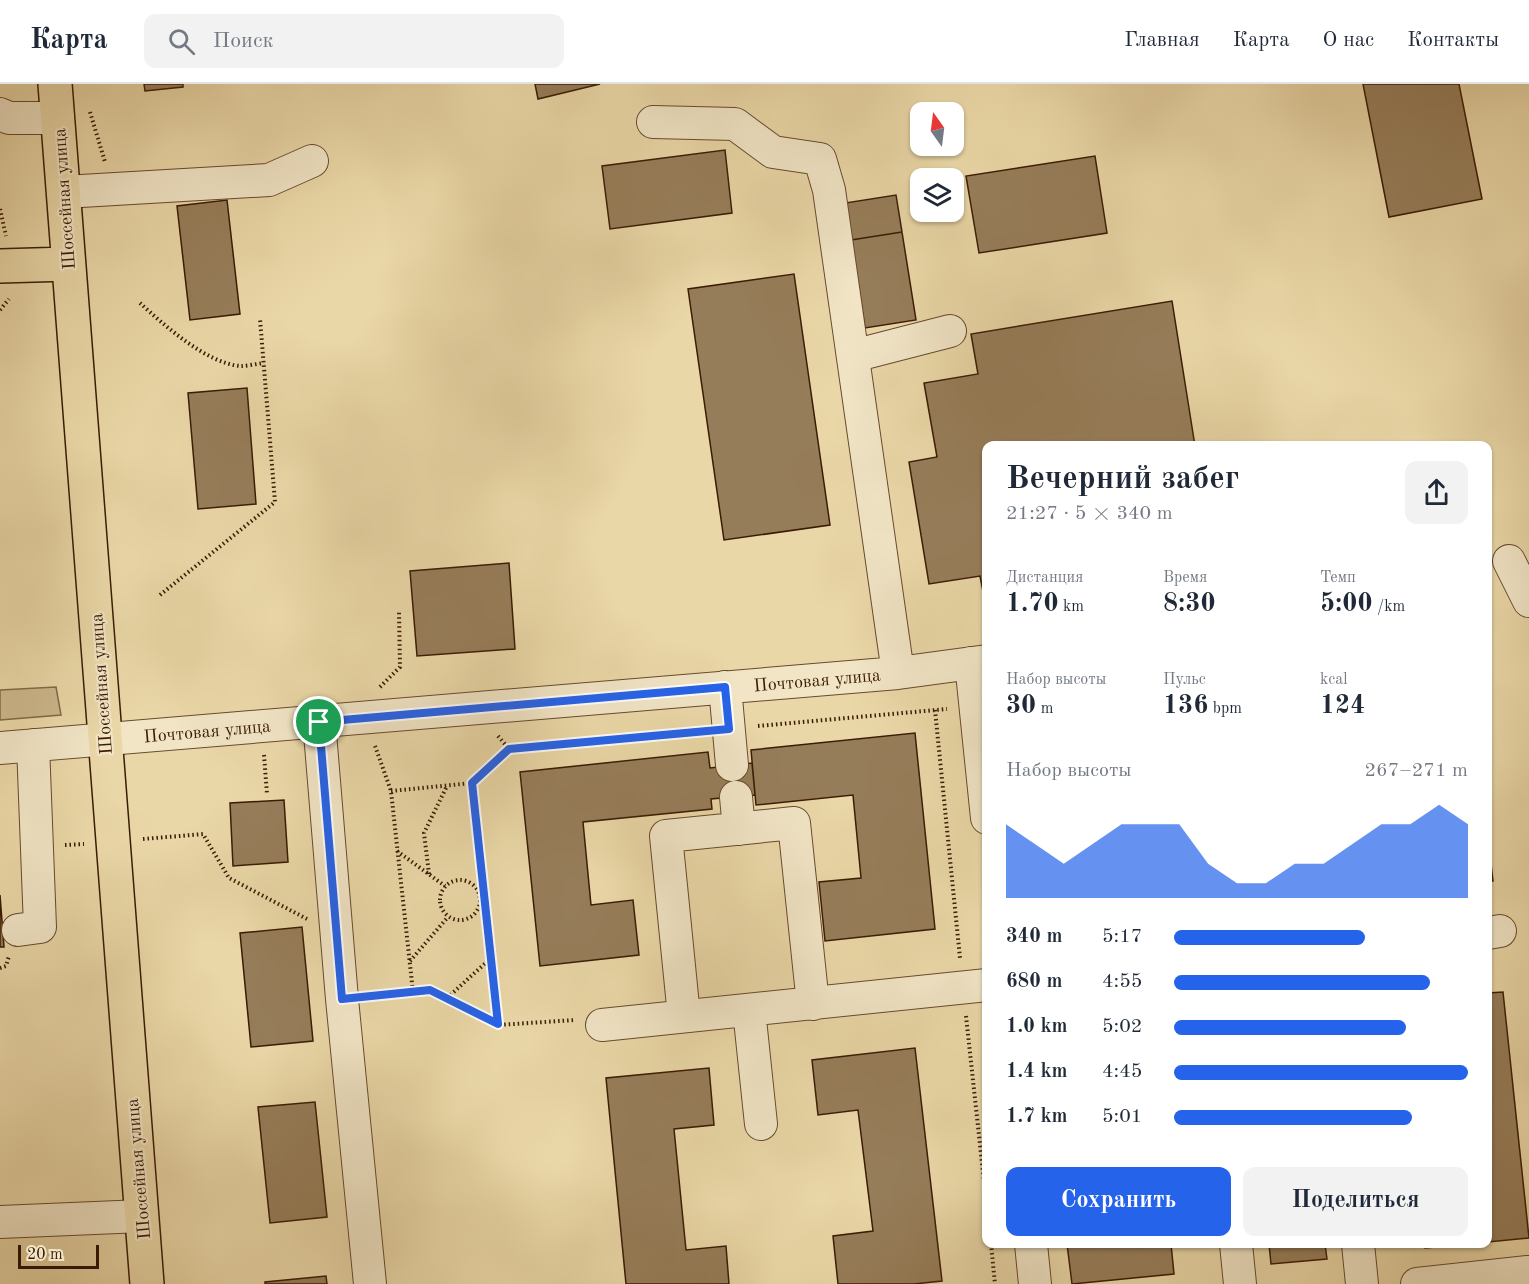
<!DOCTYPE html>
<html lang="ru">
<meta charset="utf-8">
<style>
:root{--surface:#fff;--page:#f2f2f3;--text:#1f2937;--muted:#747a83;--line:#e0e1e3;--accent:#2563eb}
body{margin:0;font-family:"Old Standard TT",serif;background:var(--page);color:var(--text);height:100vh;display:flex;flex-direction:column;font-size:22px;white-space:nowrap}
*{box-sizing:border-box;margin:0}
p{font-size:20px;color:var(--muted)}
.icon{flex:none;width:33px;height:33px;fill:none;stroke:currentColor;stroke-width:2;stroke-linecap:round;stroke-linejoin:round}
.map{position:relative;flex:1;overflow:hidden}
.sheet{position:absolute;left:982px;top:357px;width:510px;height:807px;display:flex;flex-direction:column;background:var(--surface);border-radius:12px;box-shadow:0 2px 4px #0004}
.sheet>*{flex:none}
.needle{width:39px;rotate:346deg}
.fabs{position:absolute;left:910px;top:18px;display:grid;gap:12px}
.fabs a{display:grid;place-items:center;width:54px;height:54px;border-radius:12px;background:var(--surface);box-shadow:0 2px 4px #0004;font-size:30px}
.scale{position:absolute;left:18px;bottom:15px;width:81px;box-sizing:border-box;padding-left:6px;border:3px solid #3b1b05;border-top:0;font-size:16px;line-height:21px;white-space:nowrap;color:#3b1b05;-webkit-text-stroke:4px #f1e5c6;paint-order:stroke}
.pin{position:absolute;display:grid;place-items:center;width:51px;height:51px;color:#fff;margin:-26px;border:3px solid #fff;border-radius:50%;box-shadow:0 2px 6px #0007}
.round{display:grid;place-items:center;flex:none;width:63px;height:63px;border-radius:12px;background:var(--page)}
.head{display:flex;align-items:center;justify-content:space-between;height:102px;padding:0 24px}
h1{font-size:33px;font-weight:700;line-height:45px}
.figures{display:grid;grid-template-columns:repeat(3,1fr);gap:9px;height:102px;padding:6px 24px}
.figures div{display:grid;align-content:center}
.figures b{font-size:26px;font-weight:700}
.figures small{font-size:16px;font-weight:400}
.figures p{font-size:16px}
.chart{height:168px;padding:12px 24px}
.chart p{display:flex;justify-content:space-between}
.chart svg{width:100%;height:108px;margin-top:6px;fill:var(--accent);opacity:.7}
.cta{display:flex;gap:12px;margin-top:auto;padding:12px 24px}
.cta a{flex:1;height:69px;border-radius:12px;background:var(--accent);color:#fff;font-size:24px;font-weight:700;line-height:69px;text-align:center}
.cta a+a{background:var(--page);color:var(--text)}
ul{padding:0 24px;list-style:none;font-size:20px}
li{display:grid;grid-template-columns:96px 72px 1fr;align-items:center;height:45px}
li i{height:15px;border-radius:8px;background:var(--accent)}
header{display:flex;align-items:center;gap:36px;box-sizing:border-box;height:84px;padding:0 30px;background:var(--surface);border-bottom:2px solid var(--line)}
header strong{font-size:28px}
nav{display:flex;gap:33px;margin-inline-start:auto;font-size:21px}
.search{width:420px;height:54px;background:var(--page);display:flex;align-items:center;gap:15px;box-sizing:border-box;padding:0 21px;border-radius:12px;color:var(--muted);font-size:22px}
.map>svg:first-child{display:block}
.green{fill:#ccb78b;stroke:#846948;stroke-width:1.5}
.building{fill:#967d59;stroke:#3b1b05;stroke-width:1.5}
.lines{fill:none;stroke-linecap:round;stroke-linejoin:round}
.minor-casing{stroke:#674a2e;stroke-width:34}
.major-casing{stroke:#3b1b05;stroke-width:36}
.path{stroke:#3b1b05;stroke-width:4;stroke-dasharray:1.5 3;stroke-linecap:butt}
.minor{stroke:#f1e5c6;stroke-width:32}
.major{stroke:#ead7a7;stroke-width:33}
.route-casing{stroke:#fff;stroke-width:12}
.route{stroke:#2563eb;stroke-width:8}
.labels{text-anchor:middle;stroke-width:4.5;stroke-linejoin:round;paint-order:stroke}
.street-label{font-size:18px;fill:#3b1b05;stroke:#f1e5c6}
</style>
<header>
<strong>Карта</strong>
<div class="search"><svg class="icon" aria-label="search" viewBox="0 0 24 24"><circle cx="10" cy="10" r="6"/><path d="M15 15l6 6"/></svg>Поиск</div>
<nav><a>Главная</a><a>Карта</a><a>О нас</a><a>Контакты</a></nav>
</header>
<div class="map">
<svg width="1529" height="1200" viewBox="0 0 1529 1200">
<rect width="100%" height="100%" fill="#ead7a7"/>
<filter id="stains"><feTurbulence type="fractalNoise" baseFrequency=".00333" numOctaves="4"/><feColorMatrix values="0 0 0 0 .2 0 0 0 0 .09 0 0 0 0 .02 0 0 0 .5 -.17"/></filter>
<radialGradient id="worn" r=".72"><stop offset=".6" stop-color="#630" stop-opacity="0"/><stop offset="1" stop-color="#630" stop-opacity=".3"/></radialGradient>
<path class="green" d="M56,603L61,631L0,636V606Z"/>
<path class="building" d="M144,0H183V3L145,7Z
M535,0H600L538,15Z
M1363,0H1459L1482,115L1389,133Z
M725,66L732,129L610,145L602,82Z
M1095,72L1107,149L979,169L966,92Z
M896,111L902,148L851,156L845,119Z
M227,116L240,230L190,236L177,122Z
M902,148L916,236L865,244L851,156Z
M794,190L830,441L724,456L688,205Z
M1172,217L1195,362H987V528L980,492L929,500L909,378L937,373L924,299L978,290L971,250Z
M247,304L256,420L198,425L188,309Z
M509,479L515,565L417,572L410,487Z
M915,649L935,845L825,857L819,798L861,794L853,711L756,721L751,666Z
M708,668L710,684L752,679L755,711L711,715L712,725L583,738L591,821L633,816L639,871L540,882L520,688Z
M284,716L288,778L233,782L230,719Z
M1488,755L1493,797H1488Z
M0,811L4,863H0Z
M302,843L313,957L251,963L240,849Z
M1503,908L1529,1154L1488,1158V909Z
M915,964L942,1197L914,1200H838L833,1152L873,1147L858,1026L818,1031L812,976Z
M709,984L714,1041L674,1045L686,1166L726,1162L729,1200H626L606,994Z
M315,1018L327,1133L270,1139L258,1023Z
M1067,1160H1171L1174,1190L1072,1200Z
M1269,1160H1325L1327,1175L1271,1180Z
M1424,1160H1471L1425,1164Z
M326,1192L327,1200H265V1198Z"/>
<g class="lines">
<g class="minor-casing">
<path id="minor" d="M0,30L9,34H58
M653,38L735,40L773,68L820,75L829,106L898,589
M64,108L269,96L312,77
M853,272L950,247
M1509,477L1529,517
M971,579L987,734
M725,603L732,681
M319,637L342,915L370,1200
M0,664L898,589L987,577
M736,713L739,745
M18,846L40,843L33,661
M1488,849L1500,847
M749,926L761,1040
M684,932L666,752L794,739L813,920
M602,941L987,901
M0,1138L142,1132
M1031,1160L1035,1200
M1236,1160L1240,1200
M1358,1160L1362,1200
M1417,1200L1528,1188"/>
</g>
<g class="major-casing">
<path id="major" d="M55,0L147,1200
M0,182L68,180"/>
</g>
<path class="path" d="M90,28L105,78
M0,125L6,152
M140,219C164,241 206,279 240,282C247,282 256,280 264,279
M0,226L9,215
M160,511L275,418L260,235
M380,603L400,583L399,528
M935,626L960,874
M758,642L947,625
M498,652L509,665L700,648
M375,662L391,707L413,908
M264,671L267,710
M472,699L498,940
M391,707L472,699L509,665
M143,755L203,750L229,794L307,835
M65,761L84,760
M397,767L445,802
M429,790L424,749L447,702
M440 816a20 20 0 1 1 40 0a20 20 0 1 1-40 0Z
M410,877L448,833
M0,884L6,882L9,872
M369,912L430,906L498,941L575,936
M447,914L490,875
M966,932L987,1125
M991,1160L995,1200"/>
<use href="#minor" class="minor"/>
<use href="#major" class="major"/>
</g>
<g class="lines">
<g class="route-casing">
<path id="route" d="M725,603L729,645L509,665L472,699L498,940L430,906L342,915L319,638Z"/>
</g>
<use href="#route" class="route"/>
</g>
<g class="labels">
<g class="street-label">
<text transform="translate(64 115) rotate(-94)" y="6">Шоссейная улица</text>
<text transform="translate(817 596) rotate(-5)" y="6">Почтовая улица</text>
<text transform="translate(101 600) rotate(-94)" y="6">Шоссейная улица</text>
<text transform="translate(207 647) rotate(-5)" y="6">Почтовая улица</text>
<text transform="translate(138 1085) rotate(-95)" y="6">Шоссейная улица</text>
</g>
</g>
<rect width="100%" height="100%" filter="url(#stains)"/>
<rect width="100%" height="100%" fill="url(#worn)"/>
</svg>
<div class="fabs">
<a><svg class="needle" viewBox="-14 -14 28 28"><path d="M0-13l5 13h-10z" fill="#e53935"/><path d="M0 13l5-13h-10z" fill="#747a83"/></svg></a>
<a><svg class="icon" aria-label="layers" viewBox="0 0 24 24"><path d="M12 4l9 5-9 5-9-5zM3 14l9 5 9-5"/></svg></a>
</div>
<div class="scale">20 m</div>
<div class="pin" style="left:319px;top:638px;background:#1e9e55"><svg class="icon" aria-label="arrive" viewBox="0 0 24 24"><path d="M6 21V4h12l-3 4 3 4H6"/></svg></div>
<section class="sheet">
<div class="head"><div><h1>Вечерний забег</h1><p>21:27 · 5 × 340 m</p></div><a class="round"><svg class="icon" aria-label="share" viewBox="0 0 24 24"><path d="M12 15V3M7 8l5-5 5 5M5 13v7h14v-7"/></svg></a></div>
<div class="figures">
<div><p>Дистанция</p><b>1.70<small> km</small></b></div>
<div><p>Время</p><b>8:30</b></div>
<div><p>Темп</p><b>5:00<small> /km</small></b></div>
</div>
<div class="figures">
<div><p>Набор высоты</p><b>30<small> m</small></b></div>
<div><p>Пульс</p><b>136<small> bpm</small></b></div>
<div><p>kcal</p><b>124</b></div>
</div>
<div class="chart"><p><span>Набор высоты</span>267–271 m</p>
<svg viewBox="0 0 160 44" preserveAspectRatio="none"><path d="M0 44V14L10 22L20 30L30 22L40 14L50 14L60 14L70 30L80 38L90 38L100 30L110 30L120 22L130 14L140 14L150 6L160 14V44z"/></svg>
</div>
<ul>
<li><b>340 m</b>5:17<i style="width:65%"></i></li>
<li><b>680 m</b>4:55<i style="width:87%"></i></li>
<li><b>1.0 km</b>5:02<i style="width:79%"></i></li>
<li><b>1.4 km</b>4:45<i style="width:100%"></i></li>
<li><b>1.7 km</b>5:01<i style="width:81%"></i></li>
</ul>
<div class="cta"><a>Сохранить</a><a>Поделиться</a></div>
</section>
</div>
